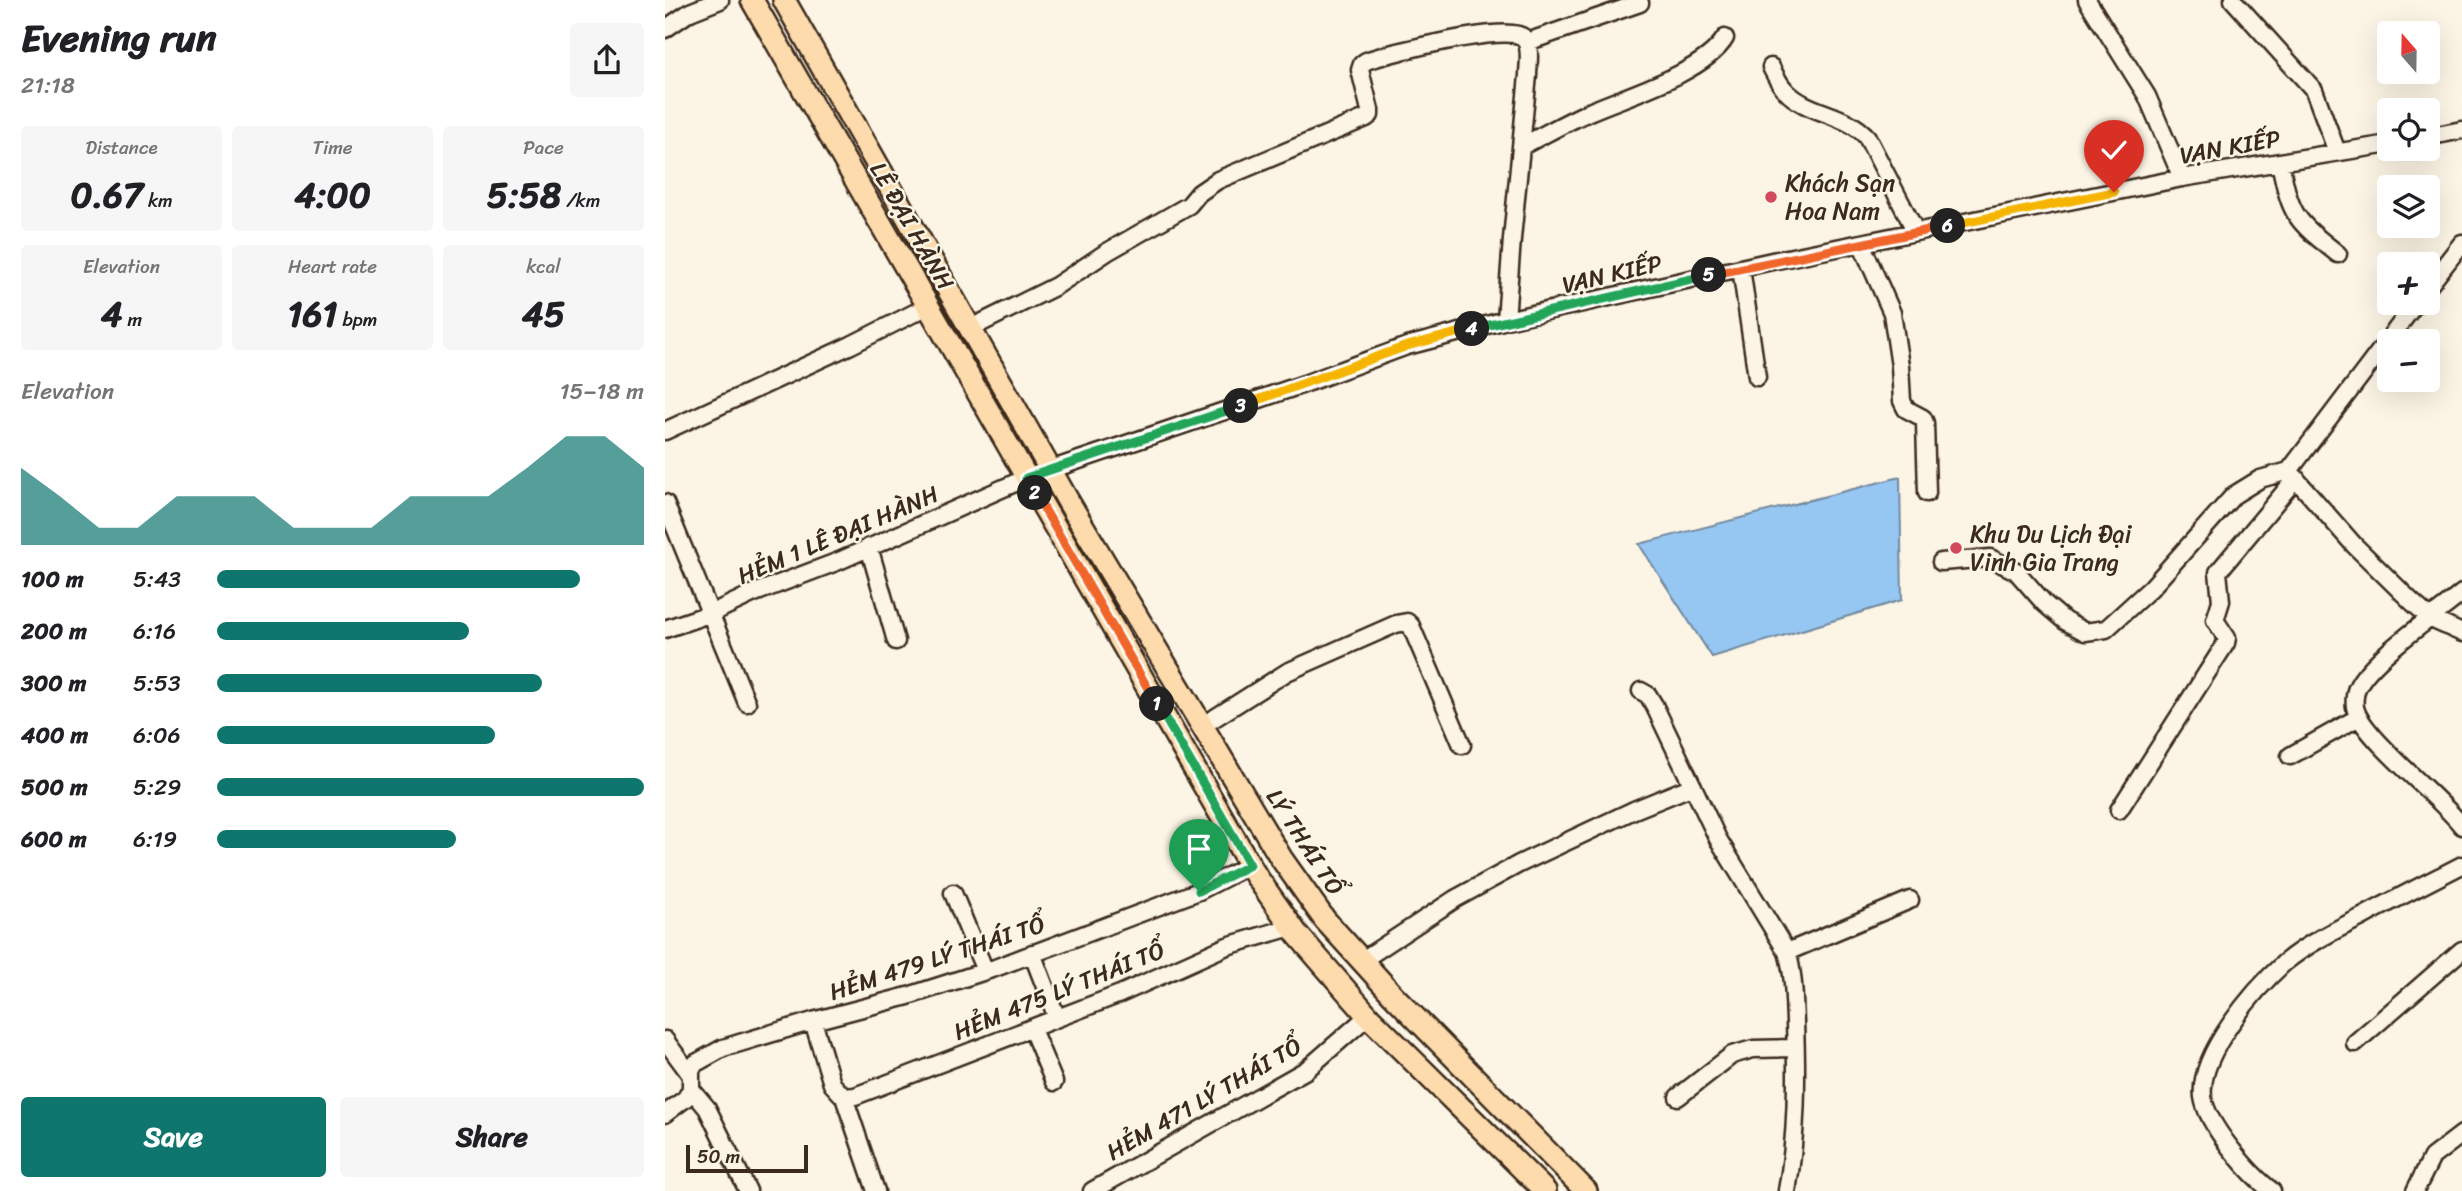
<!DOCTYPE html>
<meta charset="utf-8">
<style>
:root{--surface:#fff;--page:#f6f6f6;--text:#202124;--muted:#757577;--accent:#0f766e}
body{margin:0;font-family:Sriracha,sans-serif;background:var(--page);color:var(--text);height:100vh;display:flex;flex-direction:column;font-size:26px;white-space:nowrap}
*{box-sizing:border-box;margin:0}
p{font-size:23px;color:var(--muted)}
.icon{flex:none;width:38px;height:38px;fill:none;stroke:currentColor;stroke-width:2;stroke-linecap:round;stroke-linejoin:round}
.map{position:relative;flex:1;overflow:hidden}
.side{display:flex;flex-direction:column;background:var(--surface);width:665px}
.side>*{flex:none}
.needle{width:46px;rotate:340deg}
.fabs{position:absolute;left:1712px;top:21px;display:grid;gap:14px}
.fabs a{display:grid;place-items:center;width:63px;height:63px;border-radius:7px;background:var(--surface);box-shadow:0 7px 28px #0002;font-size:35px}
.scale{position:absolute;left:21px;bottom:18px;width:122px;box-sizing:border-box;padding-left:7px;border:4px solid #3b2a1e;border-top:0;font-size:19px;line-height:24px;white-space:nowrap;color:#3b2a1e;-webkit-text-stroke:5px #fcf5e5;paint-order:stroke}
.pin{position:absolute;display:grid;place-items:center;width:60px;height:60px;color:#fff;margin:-72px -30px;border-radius:50% 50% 50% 0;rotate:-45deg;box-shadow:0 0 7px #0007}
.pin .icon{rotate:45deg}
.km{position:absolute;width:35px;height:35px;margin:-18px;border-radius:50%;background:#222;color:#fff;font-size:19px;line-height:35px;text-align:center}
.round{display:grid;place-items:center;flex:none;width:74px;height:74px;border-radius:7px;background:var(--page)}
.summary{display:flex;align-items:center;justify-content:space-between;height:119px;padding:0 21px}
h1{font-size:38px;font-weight:700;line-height:52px}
.figures{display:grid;grid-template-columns:repeat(3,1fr);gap:10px;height:119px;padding:7px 21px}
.figures div{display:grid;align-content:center;border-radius:7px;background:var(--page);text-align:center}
.figures b{font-size:35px;font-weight:700}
.figures small{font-size:19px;font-weight:400}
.figures p{font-size:19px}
.chart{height:196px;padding:14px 21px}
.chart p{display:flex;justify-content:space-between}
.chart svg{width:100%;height:126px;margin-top:7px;fill:var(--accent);opacity:.7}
.cta{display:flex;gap:14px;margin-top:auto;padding:14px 21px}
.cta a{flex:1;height:80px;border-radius:7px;background:var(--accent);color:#fff;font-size:28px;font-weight:700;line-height:80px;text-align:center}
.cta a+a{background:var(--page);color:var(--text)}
ul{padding:0 21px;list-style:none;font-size:23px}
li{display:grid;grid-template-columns:112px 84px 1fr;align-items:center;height:52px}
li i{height:18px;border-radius:9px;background:var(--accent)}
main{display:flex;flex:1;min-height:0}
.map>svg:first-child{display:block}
.water{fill:#96c7f2;stroke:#72889d;stroke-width:2}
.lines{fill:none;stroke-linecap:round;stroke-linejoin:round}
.minor-casing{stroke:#3b2a1e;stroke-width:21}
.major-casing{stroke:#3b2a1e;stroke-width:26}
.minor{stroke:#fcf5e5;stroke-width:16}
.major{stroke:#fddbac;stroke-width:21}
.split-1-casing{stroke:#fff;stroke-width:14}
.split-2-casing{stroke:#fff;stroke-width:14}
.split-3-casing{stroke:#fff;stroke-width:14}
.split-4-casing{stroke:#fff;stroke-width:14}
.split-5-casing{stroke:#fff;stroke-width:14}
.split-6-casing{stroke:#fff;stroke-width:14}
.split-7-casing{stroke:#fff;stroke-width:14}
.split-1{stroke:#22a559;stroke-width:9}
.split-2{stroke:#f0652b;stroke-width:9}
.split-3{stroke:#22a559;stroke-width:9}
.split-4{stroke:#f5b400;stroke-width:9}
.split-5{stroke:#22a559;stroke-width:9}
.split-6{stroke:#f0652b;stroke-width:9}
.split-7{stroke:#f5b400;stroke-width:9}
.poi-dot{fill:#d1495b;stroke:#fcf5e5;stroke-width:2.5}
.labels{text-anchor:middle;stroke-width:5;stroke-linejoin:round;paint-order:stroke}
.street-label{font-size:24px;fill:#3b2a1e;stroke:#fcf5e5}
.poi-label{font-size:24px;fill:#3b2a1e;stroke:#fcf5e5;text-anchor:start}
</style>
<main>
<section class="side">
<div class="summary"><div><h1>Evening run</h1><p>21:18</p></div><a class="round"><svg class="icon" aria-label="share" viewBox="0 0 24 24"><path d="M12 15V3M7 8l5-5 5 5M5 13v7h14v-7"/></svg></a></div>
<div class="figures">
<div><p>Distance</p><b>0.67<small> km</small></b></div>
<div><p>Time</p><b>4:00</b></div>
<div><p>Pace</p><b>5:58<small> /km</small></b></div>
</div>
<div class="figures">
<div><p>Elevation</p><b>4<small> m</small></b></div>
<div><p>Heart rate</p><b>161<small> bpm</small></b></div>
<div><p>kcal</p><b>45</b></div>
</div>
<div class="chart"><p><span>Elevation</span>15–18 m</p>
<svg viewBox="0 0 160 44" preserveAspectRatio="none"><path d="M0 44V17L10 27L20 38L30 38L40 27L50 27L60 27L70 38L80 38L90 38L100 27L110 27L120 27L130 17L140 6L150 6L160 17V44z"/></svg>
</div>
<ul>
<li><b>100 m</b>5:43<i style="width:85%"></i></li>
<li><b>200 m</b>6:16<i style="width:59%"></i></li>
<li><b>300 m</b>5:53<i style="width:76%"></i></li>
<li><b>400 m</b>6:06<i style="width:65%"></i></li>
<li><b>500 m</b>5:29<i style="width:100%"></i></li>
<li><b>600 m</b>6:19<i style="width:56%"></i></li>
</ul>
<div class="cta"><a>Save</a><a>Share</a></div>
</section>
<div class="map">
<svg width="1797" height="1191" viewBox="0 0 1797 1191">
<rect width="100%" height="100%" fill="#fcf5e5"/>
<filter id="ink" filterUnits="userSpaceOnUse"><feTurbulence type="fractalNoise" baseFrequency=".0143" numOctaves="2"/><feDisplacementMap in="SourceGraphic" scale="14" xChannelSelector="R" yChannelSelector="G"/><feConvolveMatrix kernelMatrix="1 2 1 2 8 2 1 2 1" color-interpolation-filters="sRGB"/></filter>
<g filter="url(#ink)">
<path class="water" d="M1235,477L1237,600L1047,657L974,544Z"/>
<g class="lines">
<g class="minor-casing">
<path id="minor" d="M1422,0L1482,96L1517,178
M1568,0L1649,90L1672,152
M0,29L25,12L55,0
M862,42L975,3
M1106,67C1110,75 1114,84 1121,91C1142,114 1181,113 1202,137L1251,232
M1762,137L1797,130
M857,146C879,135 901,122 924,112C960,96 1039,73 1060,38
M1615,162C1626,217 1630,220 1673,254
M1196,243L1227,313L1235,366L1237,401L1241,409L1258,418L1260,423L1262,493
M1076,268L1092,377
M1762,288L1797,243
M306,328L391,286L442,252L524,205L534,193L553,180L701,118L705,115V110L695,70L697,64L701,61C723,53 846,22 859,38C867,47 863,65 863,75L847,239L841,320
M0,431L186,345L263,306
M1624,471L1751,303
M0,503L82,703
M204,547L231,641
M1276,562L1325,558L1351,571L1380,604L1400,621L1420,632L1441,629L1486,588L1569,495L1595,479L1624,471L1689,545L1746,601L1766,619L1797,633
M1797,593C1771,615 1707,658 1693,686C1690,691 1689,701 1690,707C1695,735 1776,798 1797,826
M0,629L47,613L87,594L174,561L361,478L639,384L742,346L841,320L1107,261L1517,178L1724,144
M976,691L983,695L989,705L1053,839L1122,952C1129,974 1129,999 1130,1022C1132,1079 1132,1135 1122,1191
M537,726L622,672L731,624L742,622L746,626L797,745
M1625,756L1694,717
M1454,810L1561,643L1562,638L1550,620L1556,601L1553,572L1631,478
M288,893L320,971
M1122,952L1245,900
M367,953L392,1018
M696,961L790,899L854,864L969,810L1028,786
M148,1021L167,1084L179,1097L190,1096L455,994L562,946L626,927
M367,1029L389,1082
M0,1040L25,1074
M1690,1043L1797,950
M26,1089L42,1108L83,1191
M179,1097L211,1191
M1013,1097L1067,1055L1088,1049L1130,1048
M0,1114L21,1098L26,1089V1069L31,1063L58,1048L148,1021L243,996L330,968L534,891L585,865
M427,1191L641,1070L703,1016
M1607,1191C1585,1175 1542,1125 1538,1097C1533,1055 1589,990 1619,963C1642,944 1670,930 1697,917C1730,899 1764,882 1797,865
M1750,1191L1767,1157L1797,1134"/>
</g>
<g class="major-casing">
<path id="major" d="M87,0L591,876L632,934L705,1018L880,1191
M119,0L403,501L616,858L660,920L728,995L921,1191"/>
</g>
<use href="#minor" class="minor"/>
<use href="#major" class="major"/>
</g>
</g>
<g class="lines" filter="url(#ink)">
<g class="split-1-casing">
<path id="split-1" d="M492,704L585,865L534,891"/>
</g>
<g class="split-2-casing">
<path id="split-2" d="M370,493L492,704"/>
</g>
<g class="split-3-casing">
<path id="split-3" d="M370,493L361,478L576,406"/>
</g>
<g class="split-4-casing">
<path id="split-4" d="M576,406L742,346L807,329"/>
</g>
<g class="split-5-casing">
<path id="split-5" d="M807,329L1044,275"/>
</g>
<g class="split-6-casing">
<path id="split-6" d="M1044,275L1283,226"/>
</g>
<g class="split-7-casing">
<path id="split-7" d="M1283,226L1449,192"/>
</g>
<use href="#split-1" class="split-1"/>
<use href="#split-2" class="split-2"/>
<use href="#split-3" class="split-3"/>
<use href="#split-4" class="split-4"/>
<use href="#split-5" class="split-5"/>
<use href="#split-6" class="split-6"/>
<use href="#split-7" class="split-7"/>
</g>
<g class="poi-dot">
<circle cx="1106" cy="197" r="7"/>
<circle cx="1291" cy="548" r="7"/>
</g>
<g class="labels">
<g class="street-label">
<text transform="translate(1565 147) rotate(-10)" y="8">VẠN KIẾP</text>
<text transform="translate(247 226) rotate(60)" y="8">LÊ ĐẠI HÀNH</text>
<text transform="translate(947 274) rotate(-13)" y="8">VẠN KIẾP</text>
<text transform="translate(173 535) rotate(-23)" y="8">HẺM 1 LÊ ĐẠI HÀNH</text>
<text transform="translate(640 842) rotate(57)" y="8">LÝ THÁI TỔ</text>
<text transform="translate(272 958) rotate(-18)" y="8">HẺM 479 LÝ THÁI TỔ</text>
<text transform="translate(394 991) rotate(-22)" y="8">HẺM 475 LÝ THÁI TỔ</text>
<text transform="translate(539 1099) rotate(-30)" y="8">HẺM 471 LÝ THÁI TỔ</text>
</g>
<g class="poi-label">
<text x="1120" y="191">Khách Sạn<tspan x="1120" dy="28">Hoa Nam</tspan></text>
<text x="1305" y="542">Khu Du Lịch Đại<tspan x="1305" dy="28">Vinh Gia Trang</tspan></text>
</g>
</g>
</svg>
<div class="fabs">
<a><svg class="needle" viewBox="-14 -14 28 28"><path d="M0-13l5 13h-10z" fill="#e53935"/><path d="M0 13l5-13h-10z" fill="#757577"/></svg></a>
<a><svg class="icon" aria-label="locate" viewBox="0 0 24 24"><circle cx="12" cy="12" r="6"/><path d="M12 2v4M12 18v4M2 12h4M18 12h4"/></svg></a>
<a><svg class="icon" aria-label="layers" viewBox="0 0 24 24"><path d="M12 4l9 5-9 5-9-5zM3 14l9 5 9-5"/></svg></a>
<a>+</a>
<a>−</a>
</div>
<div class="scale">50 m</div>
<div class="pin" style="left:534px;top:891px;background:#1e9e55"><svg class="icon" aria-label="arrive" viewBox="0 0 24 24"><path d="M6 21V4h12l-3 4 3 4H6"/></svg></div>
<div class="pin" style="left:1449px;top:192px;background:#d93025"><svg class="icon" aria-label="check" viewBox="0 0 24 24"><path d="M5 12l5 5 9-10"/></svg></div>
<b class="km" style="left:492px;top:704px">1</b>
<b class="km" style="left:370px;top:493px">2</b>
<b class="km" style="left:576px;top:406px">3</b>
<b class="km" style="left:807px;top:329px">4</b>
<b class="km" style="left:1044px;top:275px">5</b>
<b class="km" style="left:1283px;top:226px">6</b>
</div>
</main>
